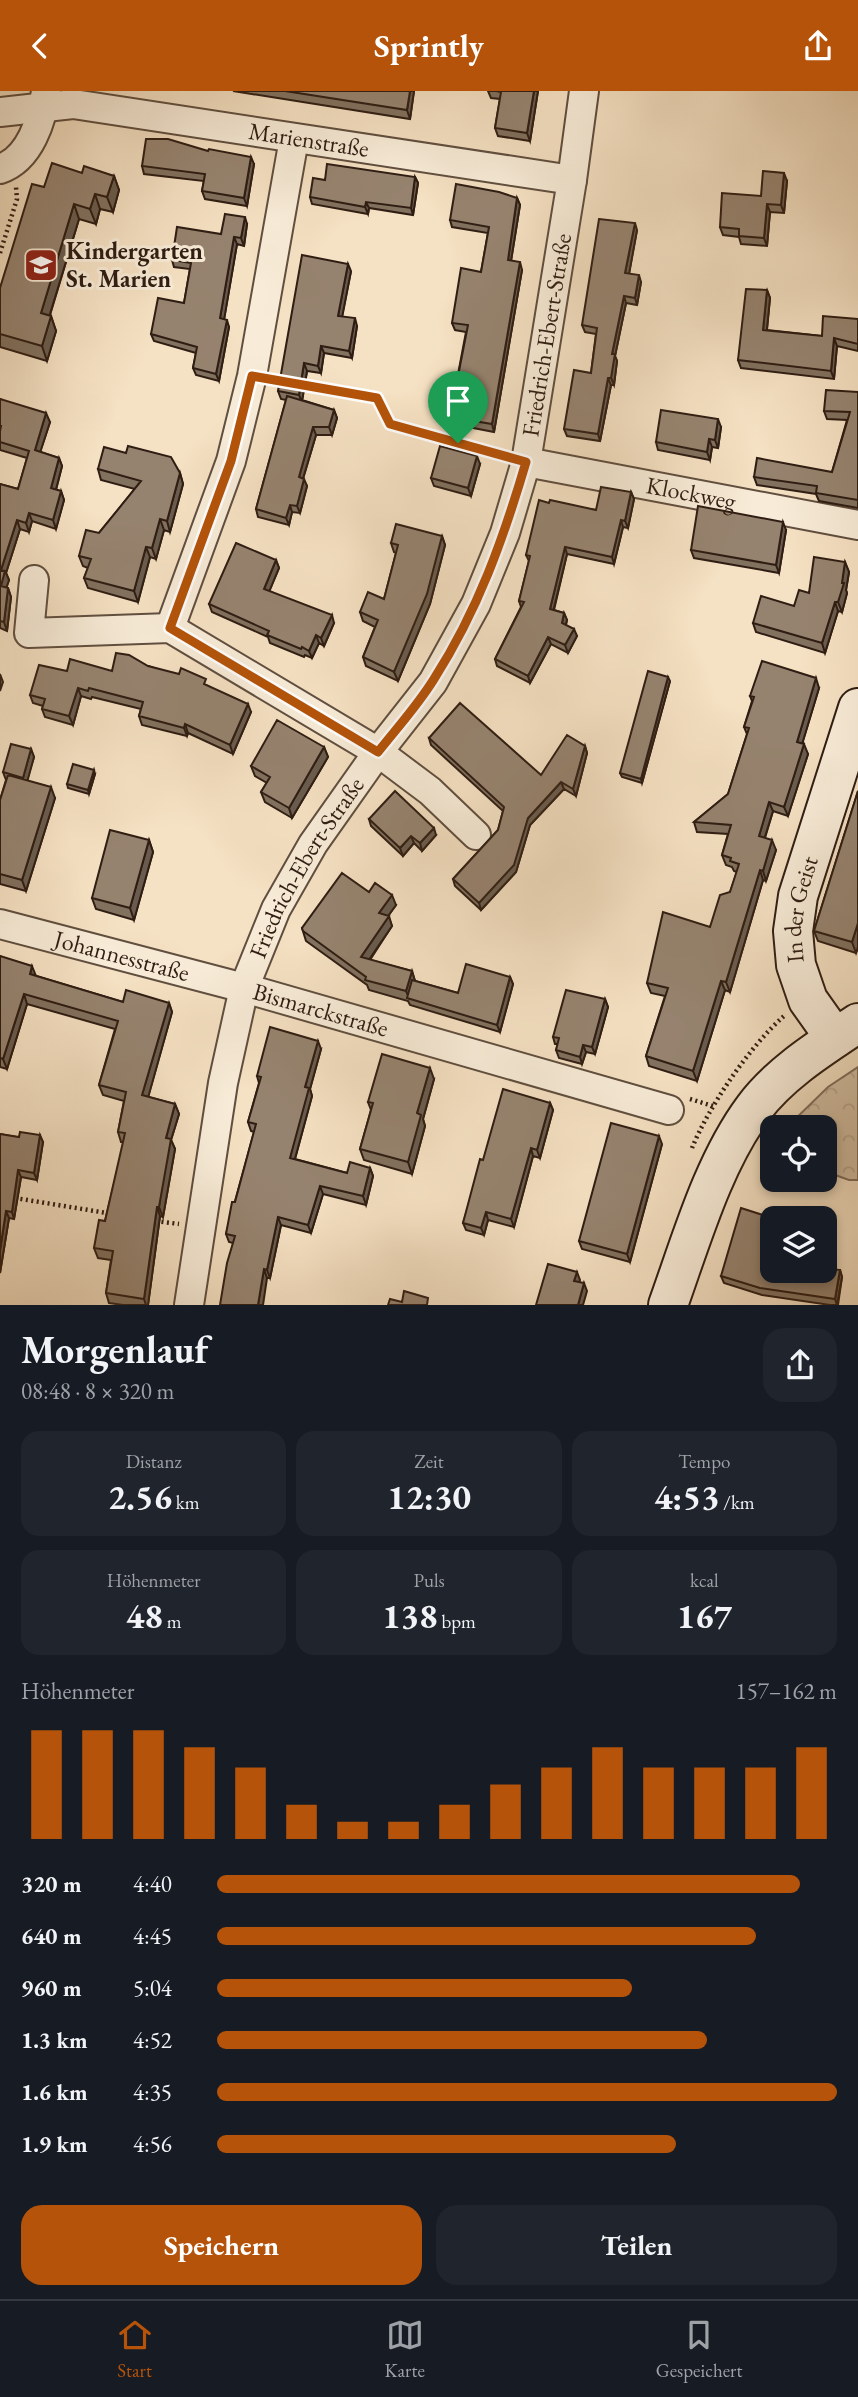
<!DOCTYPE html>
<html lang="de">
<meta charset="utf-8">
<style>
:root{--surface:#171b24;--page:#20242c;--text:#f1f3f6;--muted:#9ea1a6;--line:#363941;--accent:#b45309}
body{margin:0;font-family:"EB Garamond",serif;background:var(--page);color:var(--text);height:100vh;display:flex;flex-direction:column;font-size:26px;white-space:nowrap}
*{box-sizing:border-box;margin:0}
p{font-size:23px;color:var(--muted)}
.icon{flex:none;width:38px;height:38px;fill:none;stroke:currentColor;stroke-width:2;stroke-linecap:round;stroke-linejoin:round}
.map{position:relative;height:1214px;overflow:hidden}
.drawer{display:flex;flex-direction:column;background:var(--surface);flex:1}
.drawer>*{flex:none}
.fabs{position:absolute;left:760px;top:1024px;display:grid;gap:14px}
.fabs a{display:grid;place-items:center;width:77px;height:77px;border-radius:14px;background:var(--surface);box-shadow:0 4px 10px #0003;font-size:35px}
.pin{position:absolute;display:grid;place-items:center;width:60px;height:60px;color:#fff;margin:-72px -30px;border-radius:50% 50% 50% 0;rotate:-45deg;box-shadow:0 0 7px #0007}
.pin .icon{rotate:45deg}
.round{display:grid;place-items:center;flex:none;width:74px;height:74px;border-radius:21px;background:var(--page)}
.overview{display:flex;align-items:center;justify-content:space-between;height:119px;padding:0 21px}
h1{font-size:38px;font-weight:700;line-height:52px}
.stats{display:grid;grid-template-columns:repeat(3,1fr);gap:10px;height:119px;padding:7px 21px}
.stats div{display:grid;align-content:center;border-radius:18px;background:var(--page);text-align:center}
.stats b{font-size:35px;font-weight:700}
.stats small{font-size:19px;font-weight:400}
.stats p{font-size:19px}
.chart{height:196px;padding:14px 21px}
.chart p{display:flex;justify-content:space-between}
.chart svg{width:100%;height:126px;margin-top:7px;stroke:var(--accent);stroke-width:6}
.action{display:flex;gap:14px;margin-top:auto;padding:14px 21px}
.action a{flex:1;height:80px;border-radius:21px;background:var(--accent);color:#fff;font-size:28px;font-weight:700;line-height:80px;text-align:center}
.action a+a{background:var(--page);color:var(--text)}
ul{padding:0 21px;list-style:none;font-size:23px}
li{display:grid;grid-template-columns:112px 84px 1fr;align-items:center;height:52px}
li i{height:18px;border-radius:9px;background:var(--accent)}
header{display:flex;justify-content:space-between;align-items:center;height:91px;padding:0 21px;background:var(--accent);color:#fff;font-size:32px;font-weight:700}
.menu{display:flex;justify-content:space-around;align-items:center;height:98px;border-top:2px solid var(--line);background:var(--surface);font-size:19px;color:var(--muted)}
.menu a{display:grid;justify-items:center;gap:4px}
.menu .on{color:var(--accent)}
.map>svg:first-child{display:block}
.forest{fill:url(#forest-crowns);stroke:#816e5c;stroke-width:2}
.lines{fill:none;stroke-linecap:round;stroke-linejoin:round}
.street-casing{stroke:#604e3f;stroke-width:32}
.secondary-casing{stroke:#2f1d13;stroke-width:42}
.path{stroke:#2f1d13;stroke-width:4.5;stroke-dasharray:2 3.5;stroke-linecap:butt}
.street{stroke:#f8ecd8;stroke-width:28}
.secondary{stroke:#f8ecd8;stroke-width:38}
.wall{fill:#81715f;stroke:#2f1d13;stroke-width:2}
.shaded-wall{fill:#695c4e;stroke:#2f1d13;stroke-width:2}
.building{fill:#96836f;stroke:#2f1d13;stroke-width:2}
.route-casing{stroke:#fff;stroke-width:14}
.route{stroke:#b45309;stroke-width:9}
.labels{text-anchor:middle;stroke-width:6;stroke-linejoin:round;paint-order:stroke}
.street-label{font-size:24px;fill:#2f1d13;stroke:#f8ecd8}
.poi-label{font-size:24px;font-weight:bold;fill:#2f1d13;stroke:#f8ecd8;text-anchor:start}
</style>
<header><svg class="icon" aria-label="back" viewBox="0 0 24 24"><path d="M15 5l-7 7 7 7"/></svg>Sprintly<svg class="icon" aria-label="share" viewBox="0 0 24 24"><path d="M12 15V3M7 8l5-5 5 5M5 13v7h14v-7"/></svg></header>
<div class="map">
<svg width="858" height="1214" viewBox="0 0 858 1214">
<defs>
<pattern id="forest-crowns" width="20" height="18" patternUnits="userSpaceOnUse" patternTransform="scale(1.75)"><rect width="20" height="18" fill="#d3c0a5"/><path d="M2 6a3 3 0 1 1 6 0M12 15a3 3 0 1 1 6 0" fill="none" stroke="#b5a58d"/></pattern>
</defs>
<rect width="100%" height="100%" fill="#f5e1c3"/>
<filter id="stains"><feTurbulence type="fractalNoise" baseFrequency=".00286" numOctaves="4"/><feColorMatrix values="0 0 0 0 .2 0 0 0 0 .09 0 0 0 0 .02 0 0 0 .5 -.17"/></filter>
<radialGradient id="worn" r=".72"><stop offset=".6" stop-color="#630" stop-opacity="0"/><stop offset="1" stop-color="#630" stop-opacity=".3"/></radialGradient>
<path class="forest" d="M858,976V1089H849L824,1080V1036H787L828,996Z"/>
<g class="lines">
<g class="street-casing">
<g id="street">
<path id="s1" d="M0,21L73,13L572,89"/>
<path d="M0,78C30,68 42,29 46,0"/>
<path id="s2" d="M526,371L858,434"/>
<path d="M34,489L29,542L170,537L378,661L430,700L476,744"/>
<path d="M170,537L231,370L252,285L294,48"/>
<path id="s3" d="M0,833L244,897L669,1019"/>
<path id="s4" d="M189,1214L223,992L244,897L276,818L313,753L378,661L433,591L476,513L505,442L526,371L572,89L584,0"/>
</g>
</g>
<g class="secondary-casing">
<g id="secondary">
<path id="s5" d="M835,947L808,909L796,874L793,840L798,805L858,617"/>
<path d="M668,1214C691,1150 713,1072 754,1017C780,982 822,956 858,932"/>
</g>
</g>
<path class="path" d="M0,162L17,108L16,96
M301,294L377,307L390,333L502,364
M690,1008L713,1015
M692,1057C709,1015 750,955 784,925
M15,1107L113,1123
M156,1130L179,1133"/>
<use href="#street" class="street"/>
<use href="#secondary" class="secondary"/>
</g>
<path class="wall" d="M233,0H414L410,28Z
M488,0H538L530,50L498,45L495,37L500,8L491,7Z
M208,60L254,73L247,115L205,108L202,100L204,90L144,83L142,75Z
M82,82L114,85L119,99L113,121L100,118L96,133L79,128L50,224L51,225L56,240L47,270L0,256V197L44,96Z
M415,86L418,92L413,124L369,117L368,123L312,113L310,106L325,89Z
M787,90L784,122L770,121L767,155L741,153L739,146L723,144L720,136L761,105Z
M517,107L520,114L511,170L522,179L494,341L453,333L450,326L466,241L455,239L452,232L481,181L488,142L452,136L450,129Z
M247,133L244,155L237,153L224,228L229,236L219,290L196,284L193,277L196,262L154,250L151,243L184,212L190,178L174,176L172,169L221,143Z
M637,139L629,182L641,191L637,214L626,212L615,265L617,270L614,294H611L600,350L567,345L564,338L591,282L596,243L585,241L582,234Z
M351,180L342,225L357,235L352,267L324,262L321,282L307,280L302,309L334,319L337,327L332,344H316L303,388L307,395L300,422L292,421L289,434L258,426L256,418L286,309L281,308L278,300Z
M767,199L770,207L767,239L822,245L858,228V260L837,255L834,288L741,277L738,269Z
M858,301V417L819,410L816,403L757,394L754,386L832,381L847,329L827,328L824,320Z
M0,308L50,331L40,361L59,367L62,375L56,399L61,400L64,409L56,438L32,430L29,441L20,438L6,482L9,489L6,497H8L11,506L7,540L0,537V393L18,398L27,367L0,359Z
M721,336L718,357L712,356L710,369L658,359L656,351Z
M480,373L471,405L434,395L431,387Z
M98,378L180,382L183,393L170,441L164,439L156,468L150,466L138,511L88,497L84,487L88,477L83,475L79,465L99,442L135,398L101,389Z
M631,401L634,408L628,437L623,436L614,473L567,463L554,519L564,522L567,529L566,534L577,545L568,562L551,553L530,592L497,575L495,568L521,516L519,510L529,470L526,464L549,412L596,419Z
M786,439L779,482L694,467L691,459Z
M442,445L445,454L430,513L398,590L366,575L363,566L375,536L363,530L360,521L384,508L396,462L394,461L391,452Z
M276,469L279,477L269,500L334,532L324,555L319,552L312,567L305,564L304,566L270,552L268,546L212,521L209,513Z
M845,471L849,481L846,499L847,502L842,521L838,520L825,562L756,541L753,532L794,515Z
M148,575L208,595L251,621L233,663L188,642L187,645L142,634L139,625L141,618L92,606L91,608L81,605L73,634L45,626L42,618L43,615L33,612L30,604L67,580H112Z
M670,590L642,692L622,686L620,682Z
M819,597L802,653L808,663L797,697L788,725L773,720L765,747L776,759L766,790L763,789L730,901L725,899L697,990L649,975L646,965L665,905L651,902L647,892L710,836L730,801L737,781L734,780L732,776L726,774L722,764L728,743L697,741L694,731L728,703L747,643L744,636L752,610L750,605Z
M429,647L541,684L585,655L587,662L576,705L564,698L530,734L516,781L481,819L455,795L453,788L498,739L503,720L431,654Z
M324,656L328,666L292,727L265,711L261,701L267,692L255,685L251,675Z
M31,658L34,666L27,689L55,707L26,800L0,793V709L6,689L3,681Z
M95,683L89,703L68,697L67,693Z
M858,700V856L856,862L818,850L814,840Z
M369,728L436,744L422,760L414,752L403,765L371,735Z
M149,749L153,761L134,829L96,818L92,807Z
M369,801L396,814L388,825L392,835L370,869L412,880L415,890L458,902L510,886L513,893L500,941L410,914L408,910L369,899L367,894L306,850L302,837Z
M0,865L36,885L123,911L169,912L172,921L148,1006L175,1013L179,1023L171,1049L175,1058L163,1126L160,1125L148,1214H123L109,1212L106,1202L111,1169L98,1167L94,1157L105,1130L124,1051H121L118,1041L124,1010L103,1004L99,994L115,938L27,913L7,978L0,976Z
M605,908L608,916L595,963L586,961L582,973L559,967L556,959L558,953H555L553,946Z
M321,958L310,998L312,1005L295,1068L347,1082L370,1077L373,1085L366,1114L323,1103L311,1142L281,1134L270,1187H267L233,1152L229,1151L226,1143L254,1041L251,1040L248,1031L259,992L257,985Z
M434,988L423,1028L425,1035L412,1083L364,1069L360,1058L371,1019L368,1011Z
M550,1012L553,1019L540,1067L533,1065L514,1136L488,1129L484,1144L466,1139L463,1132L483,1069Z
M0,1043L43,1051L37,1089L21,1086L14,1128L9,1127L0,1182Z
M662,1053L630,1171L582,1158L579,1150Z
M840,1179L842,1186L838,1214H830L762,1204L724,1192L721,1185L772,1180Z"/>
<path class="shaded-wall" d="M410,0H414L410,28L407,19Z
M534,0H538L530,50L527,42Z
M251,66L254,73L247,115L244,107Z
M784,82L787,90L784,122L781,114Z
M114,85L119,99L113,121L107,106Z
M415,86L418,92L413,124L411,117Z
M95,103L100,118L96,133L90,118Z
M517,107L520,114L510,176L508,169Z
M366,111L369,117L368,123L365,116Z
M74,113L79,128L46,236L41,222Z
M767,113L770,121L767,155L764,147Z
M245,126L247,133L244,155L241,147Z
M635,132L637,139L628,189L625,182Z
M234,146L237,153L223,235L220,227Z
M520,171L522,179L494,341L492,333Z
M348,173L351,180L341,232L338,225Z
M639,184L641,191L637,214L635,207Z
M767,199L770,207L766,247L763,239Z
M624,205L626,212L615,265L617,270L614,294L611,287L612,263Z
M51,225L56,240L47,270L42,255Z
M355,227L357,235L352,267L349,260Z
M227,229L229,236L219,290L216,283Z
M834,247L837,255L834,288L831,280Z
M321,255L324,262L321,282L318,275Z
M304,272L307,280L302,311L299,304Z
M608,287L611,294L600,350L598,343Z
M334,319L337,327L332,344L329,336Z
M46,322L50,331L38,368L35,359Z
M718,328L721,336L718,357L715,349Z
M313,336L316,344L301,394L299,386Z
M709,348L712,356L710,369L707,361Z
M477,365L480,373L471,405L468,397Z
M59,367L62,375L54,406L51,397Z
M180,382L183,393L170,441L167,430Z
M304,388L307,395L300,422L297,415Z
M61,400L64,409L56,438L53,429Z
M631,401L634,408L628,437L625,430Z
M290,414L292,421L289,434L286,427Z
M29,422L32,430L29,441L26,432Z
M160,428L164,439L156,468L152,457Z
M17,429L20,438L6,482L9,489L4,504L1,495V479Z
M621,429L623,436L614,473L612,466Z
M783,431L786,439L779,482L776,474Z
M442,445L445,454L430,513L398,590L394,581Z
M146,456L150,466L138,511L134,500Z
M565,456L567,463L552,525L550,518Z
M276,469L279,477L267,506L264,498Z
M845,471L849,481L846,499L847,502L842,521L838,511Z
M8,497L11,506L7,540L4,531Z
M835,511L838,520L825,562L822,552Z
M564,522L567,529L564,539L562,532Z
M332,524L334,532L324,555L321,547Z
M574,538L577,545L568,562L565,554Z
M316,544L319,552L312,567L309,560Z
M548,546L551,553L530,592L528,585Z
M0,583L3,591L0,600Z
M668,586L670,590L642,692L641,688Z
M816,587L819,597L800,660L797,651Z
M78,597L81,605L73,634L69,625Z
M248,613L251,621L233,663L230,654Z
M185,633L188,642L187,645L184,637Z
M804,653L808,663L788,725L784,716Z
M585,655L587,662L576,705L573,698Z
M324,656L328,666L292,727L289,717Z
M31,658L34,666L26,695L23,687Z
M94,679L95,683L89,703L88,699Z
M561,691L564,698L530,734L516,781L481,819L479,812L528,727Z
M51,696L55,707L26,800L22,789Z
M769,711L773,720L762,755L759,745Z
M434,737L436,744L422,760L420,752Z
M411,745L414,752L403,765L400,757Z
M149,749L153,761L134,829L130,817Z
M772,749L776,759L766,790L763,780Z
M760,779L763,789L730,901L726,891Z
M392,804L396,814L383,832L379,822Z
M389,825L392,835L364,876L361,866Z
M858,832V856L856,862L852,851Z
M32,875L36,885L30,883Z
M412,880L415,890L409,907L406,900Z
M510,886L513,893L500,941L497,934Z
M721,890L725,899L697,990L693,980Z
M24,903L27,913L7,978L3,968Z
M605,908L608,916L595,963L592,956Z
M169,912L172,921L146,1014L142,1004Z
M318,950L321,958L310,998L312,1005L293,1075L290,1067L305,996Z
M583,954L586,961L582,973L580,966Z
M430,977L434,988L423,1028L425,1035L412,1083L408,1071L417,1022Z
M550,1012L553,1019L540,1067L537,1059Z
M175,1013L179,1023L171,1049L175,1058L163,1126L159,1116L166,1047Z
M40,1044L43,1051L37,1089L34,1082Z
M659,1045L662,1053L630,1171L627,1163Z
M531,1057L533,1065L514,1136L511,1128Z
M370,1077L373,1085L366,1114L363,1105Z
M18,1079L21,1086L14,1128L12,1121Z
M320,1095L323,1103L311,1142L308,1134Z
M157,1116L160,1125L148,1214H146L144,1208Z
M6,1120L9,1127L0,1182V1159Z
M486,1121L488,1129L484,1144L481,1137Z
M278,1126L281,1134L270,1187L267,1179Z
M264,1178L267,1187L263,1214H258Z
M840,1179L842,1186L837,1214L835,1208Z
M577,1181L580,1189L577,1198L574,1190Z
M584,1192L587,1200L583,1214H578Z"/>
<path class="building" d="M285,0H410L407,19Z
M496,0H534L527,42L495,37L501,1Z
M146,48H168L208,60L209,58L251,66L244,107L202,100L205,83L142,75Z
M52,72L82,82L84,75L114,85L107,106L95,103L90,118L74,113L41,222L51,225L42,255L0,243V197L32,93L44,96Z
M327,73L415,86L411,117L366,111L365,116L310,106L313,87L325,89Z
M763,80L784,82L781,114L767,113L764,147L739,145V138L720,136L722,102L761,105Z
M456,93L499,101L517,107L508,169L520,171L492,333L450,326L468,234L452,232L461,177L481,181L489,136L450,129Z
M225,123L245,126L241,147L234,146L220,227L227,229L216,283L193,277L197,256L151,243L158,207L184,212L191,172L172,169L177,136L221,143Z
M599,128L635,132L625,182L639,184L635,207L624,205L612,263H615L611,287H608L598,343L564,338L574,279L591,282L597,237L582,234Z
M302,164L348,173L338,225L355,227L349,260L321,255L318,275L304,272L299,304L278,300Z
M746,198L767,199L763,239L822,245L823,225L858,228V253L834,247L831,280L738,269Z
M826,299L858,301V409L816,402L817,395L754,386L757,367L832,381L850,321L824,320Z
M287,305L334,319L329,336H313L299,386L304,388L297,415L290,414L286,427L256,418Z
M0,308L46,322L35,359L59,367L51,397L61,400L53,429L29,422L26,432L17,429L1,479L5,480L1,495L8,497L4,531L0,530V393L18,398L29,360L0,351V340L1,335H0Z
M661,319L718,328L715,349L709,348L707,361L656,351Z
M128,355L171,366L180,382L167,430L160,428L152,457L146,456L134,500L84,487L91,468L79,465L86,439L99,442L141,390L98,378L104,356L126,362Z
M440,355L477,365L468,397L431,387Z
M601,396L631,401L625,430L621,429L612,466L565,456L550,518L564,522L562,532L574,538L565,554L548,546L528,585L495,568L524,511L519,510L530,465L526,464L539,409L549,412L550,409L596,419Z
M698,415L783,431L776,474L691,459Z
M396,433L442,445L427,503L394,581L363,566L378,529L360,521L368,501L384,508L398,454L391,452Z
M236,452L276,469L264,498L332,524L321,547L316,544L309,560L302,556L301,558L267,544L269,540L209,513Z
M814,466L845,471L842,492H844L838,511H835L822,552L753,532L761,505L794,515L799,499L809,502Z
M116,562L129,564L148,575L179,583L181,577L206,588L204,593L248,613L230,654L185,633L184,637L139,625L143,611L89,597L88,600L78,597L69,625L42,618L45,608L30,604L39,574L67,580L70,568L112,580Z
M762,570L816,587L797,651L804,653L793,688L784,716L769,711L759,745L772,749L763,780L760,779L726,891L721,890L693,980L646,965L668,897L647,892L663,821L710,836L720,804L730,801L739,773L730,770L731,767L722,764L731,734L694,731L728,703L749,637L744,636L754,606L750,605Z
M648,580L668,586L641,688L620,682Z
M460,612L541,684L567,644L585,655L573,698L561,691L528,727L514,774L479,812L453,788L498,739L504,716L429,647Z
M277,629L324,656L289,717L261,701L270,686L251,675Z
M11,653L31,658L23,687L3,681Z
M73,673L94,679L88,699L67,693Z
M8,684L51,696L22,789L0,783V709Z
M395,700L434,737L420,752L411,745L400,757L369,728Z
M858,700V832L852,851L814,840Z
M110,739L149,749L130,817L92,807Z
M342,782L369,801L375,792L392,804L379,822L389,825L361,866L412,880L406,900L365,889L366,886L303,840L302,837Z
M0,865L32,875L30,883L123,911L126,899L169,912L142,1004L175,1013L166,1047L171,1048L159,1116H157L144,1208L106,1202L113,1160L94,1157L99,1129L105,1130L125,1042L118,1041L126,1001L99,994L118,930L24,903L3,968L0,967Z
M466,873L510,886L497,934L407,907L412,889L458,902Z
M566,899L605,908L592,956L583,954L580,966L556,959L559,947L553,946Z
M270,936L318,950L305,996L309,997L290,1067L347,1082L350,1071L370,1077L363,1105L320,1095L308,1134L278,1126L267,1179L264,1178L258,1214H220L227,1172L235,1145L226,1143L232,1111H235L256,1033L248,1031L261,986L257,985Z
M382,963L430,977L417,1022L421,1024L408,1071L360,1058L373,1012L368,1011Z
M503,998L550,1012L537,1059L531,1057L511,1128L486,1121L481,1137L463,1132L480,1068L483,1069Z
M611,1032L659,1045L627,1163L579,1150Z
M20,1041L40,1044L34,1082L18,1079L12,1121L6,1120L0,1159V1043L19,1046Z
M741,1117L772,1127V1180H824V1177L840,1179L835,1208L760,1197L721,1185Z
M548,1173L577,1181L574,1190L584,1192L578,1214H536Z
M404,1200L428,1207L427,1214H388L390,1208L402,1211Z"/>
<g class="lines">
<g class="route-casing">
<path id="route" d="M252,285L377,307L390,333L526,371C503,449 478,519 434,588C418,614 397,637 378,661L170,537L231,370Z"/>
</g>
<use href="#route" class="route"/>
</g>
<defs>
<g id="school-square" transform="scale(1.75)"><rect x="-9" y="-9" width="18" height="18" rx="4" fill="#8f2418" stroke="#f8ecd8"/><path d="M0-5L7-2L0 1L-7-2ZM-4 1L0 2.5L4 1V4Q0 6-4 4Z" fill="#fff"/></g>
</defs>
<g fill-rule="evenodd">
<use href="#school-square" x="41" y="174"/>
</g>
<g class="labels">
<g class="street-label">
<text dy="8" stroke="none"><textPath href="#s1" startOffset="312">Marienstraße</textPath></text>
<text dy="8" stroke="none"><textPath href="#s4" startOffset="1052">Friedrich-Ebert-Straße</textPath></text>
<text dy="8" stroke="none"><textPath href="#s2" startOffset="168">Klockweg</textPath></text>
<text dy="8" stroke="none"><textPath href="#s4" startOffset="458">Friedrich-Ebert-Straße</textPath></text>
<text dy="8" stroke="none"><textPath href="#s5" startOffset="140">In der Geist</textPath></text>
<text dy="8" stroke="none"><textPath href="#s3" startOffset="126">Johannesstraße</textPath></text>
<text dy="8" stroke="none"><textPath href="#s3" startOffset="332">Bismarckstraße</textPath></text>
</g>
<g class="poi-label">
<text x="66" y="168">Kindergarten<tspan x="66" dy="28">St. Marien</tspan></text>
</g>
</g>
<rect width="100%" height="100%" filter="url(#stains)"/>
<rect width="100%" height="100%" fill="url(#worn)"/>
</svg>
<div class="fabs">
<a><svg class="icon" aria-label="locate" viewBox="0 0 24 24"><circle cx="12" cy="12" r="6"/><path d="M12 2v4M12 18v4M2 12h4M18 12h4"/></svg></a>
<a><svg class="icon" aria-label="layers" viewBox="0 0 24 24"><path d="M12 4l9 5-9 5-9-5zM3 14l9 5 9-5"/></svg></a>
</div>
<div class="pin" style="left:458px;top:352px;background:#1e9e55"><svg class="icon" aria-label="arrive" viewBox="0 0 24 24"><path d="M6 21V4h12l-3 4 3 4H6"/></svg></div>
</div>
<section class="drawer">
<div class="overview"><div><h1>Morgenlauf</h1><p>08:48 · 8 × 320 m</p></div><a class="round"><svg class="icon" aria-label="share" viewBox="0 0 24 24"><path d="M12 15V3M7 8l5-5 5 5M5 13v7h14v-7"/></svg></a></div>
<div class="stats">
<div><p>Distanz</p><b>2.56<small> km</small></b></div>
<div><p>Zeit</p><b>12:30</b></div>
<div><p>Tempo</p><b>4:53<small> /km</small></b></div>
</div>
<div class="stats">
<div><p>Höhenmeter</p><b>48<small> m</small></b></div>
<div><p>Puls</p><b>138<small> bpm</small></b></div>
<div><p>kcal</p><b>167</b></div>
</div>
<div class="chart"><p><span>Höhenmeter</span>157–162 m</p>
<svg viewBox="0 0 160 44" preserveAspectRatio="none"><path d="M5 44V6M15 44V6M25 44V6M35 44V12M45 44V19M55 44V32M65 44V38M75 44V38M85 44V32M95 44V25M105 44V19M115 44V12M125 44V19M135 44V19M145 44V19M155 44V12"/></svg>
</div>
<ul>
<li><b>320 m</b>4:40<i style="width:94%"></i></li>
<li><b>640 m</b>4:45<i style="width:87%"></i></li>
<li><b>960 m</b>5:04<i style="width:67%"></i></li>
<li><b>1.3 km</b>4:52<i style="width:79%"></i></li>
<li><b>1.6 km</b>4:35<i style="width:100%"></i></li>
<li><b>1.9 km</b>4:56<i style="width:74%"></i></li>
</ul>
<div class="action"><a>Speichern</a><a>Teilen</a></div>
</section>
<nav class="menu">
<a class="on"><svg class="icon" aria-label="home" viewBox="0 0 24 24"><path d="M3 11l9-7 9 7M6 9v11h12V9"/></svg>Start</a>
<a><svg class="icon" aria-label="map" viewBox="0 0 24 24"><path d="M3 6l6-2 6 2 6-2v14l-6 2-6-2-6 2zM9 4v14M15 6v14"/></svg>Karte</a>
<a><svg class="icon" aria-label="saved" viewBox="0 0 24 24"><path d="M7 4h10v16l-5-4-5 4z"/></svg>Gespeichert</a>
</nav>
